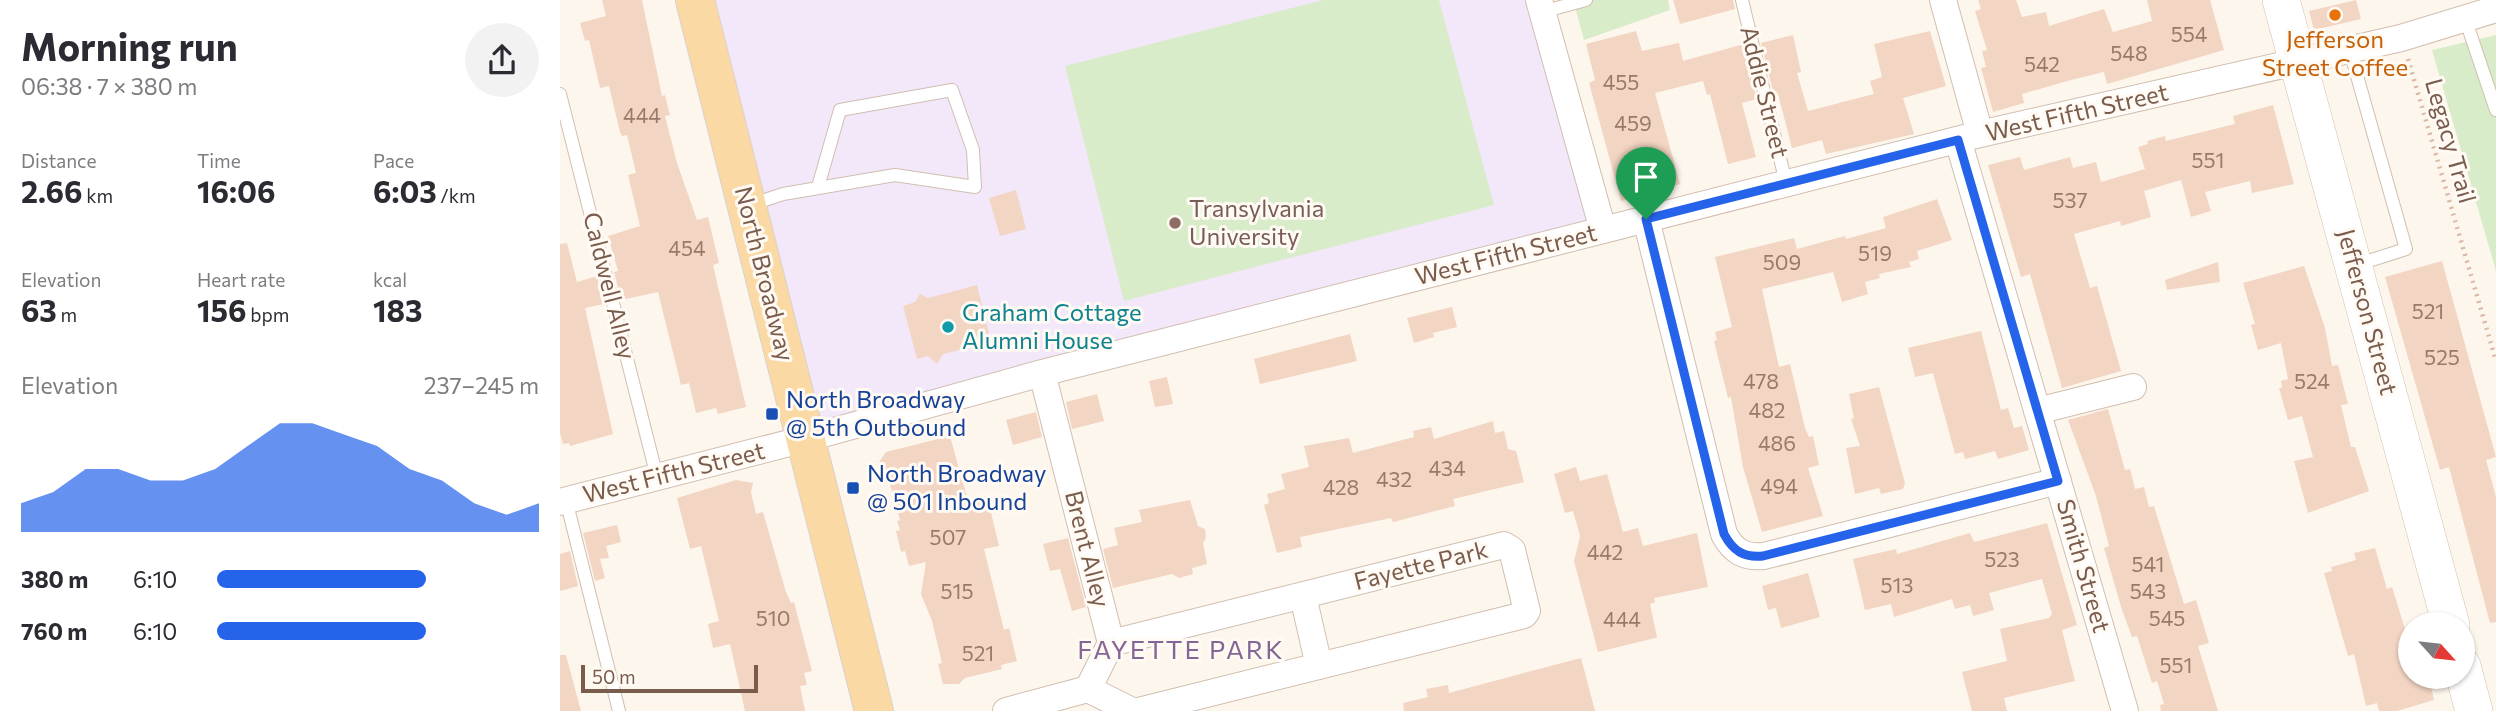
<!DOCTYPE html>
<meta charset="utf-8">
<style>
:root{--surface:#fff;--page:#f2f2f3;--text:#2b2b33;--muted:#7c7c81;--accent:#2563eb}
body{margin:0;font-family:Commissioner,sans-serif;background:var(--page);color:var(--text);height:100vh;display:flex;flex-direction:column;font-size:26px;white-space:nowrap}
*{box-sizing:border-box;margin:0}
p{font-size:23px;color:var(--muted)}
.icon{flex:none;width:38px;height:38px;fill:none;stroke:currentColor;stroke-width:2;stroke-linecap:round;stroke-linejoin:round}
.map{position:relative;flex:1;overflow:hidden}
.panel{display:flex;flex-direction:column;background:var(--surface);width:560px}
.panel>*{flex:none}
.needle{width:46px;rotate:117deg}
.buttons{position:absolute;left:1838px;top:612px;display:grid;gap:14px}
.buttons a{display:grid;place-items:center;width:77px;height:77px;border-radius:50%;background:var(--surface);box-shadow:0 2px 5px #0004;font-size:35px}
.scale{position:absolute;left:21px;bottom:18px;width:177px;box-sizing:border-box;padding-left:7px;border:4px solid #7a5c4d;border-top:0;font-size:19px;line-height:24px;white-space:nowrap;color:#7a5c4d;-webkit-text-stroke:5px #fffaf3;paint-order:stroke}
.pin{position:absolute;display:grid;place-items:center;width:60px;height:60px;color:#fff;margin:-72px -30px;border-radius:50% 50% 50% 0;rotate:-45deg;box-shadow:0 0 7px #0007}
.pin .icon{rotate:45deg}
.round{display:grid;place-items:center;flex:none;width:74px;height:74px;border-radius:37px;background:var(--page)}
.headline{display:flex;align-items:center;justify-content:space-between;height:119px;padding:0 21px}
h1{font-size:38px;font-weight:700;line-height:52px}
.figures{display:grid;grid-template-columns:repeat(3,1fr);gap:10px;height:119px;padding:7px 21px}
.figures div{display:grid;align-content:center}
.figures b{font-size:30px;font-weight:700}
.figures small{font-size:19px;font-weight:400}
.figures p{font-size:19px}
.chart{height:196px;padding:14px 21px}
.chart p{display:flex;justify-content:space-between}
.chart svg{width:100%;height:126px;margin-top:7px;fill:var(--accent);opacity:.7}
ul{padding:0 21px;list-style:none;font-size:23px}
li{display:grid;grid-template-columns:112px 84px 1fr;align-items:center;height:52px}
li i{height:18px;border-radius:9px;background:var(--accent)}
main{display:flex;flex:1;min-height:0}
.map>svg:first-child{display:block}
.education{fill:#f3e8fa}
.green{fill:#d8ecc9}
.building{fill:#f3d5c3}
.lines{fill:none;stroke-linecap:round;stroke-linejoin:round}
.lane-casing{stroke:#d1beb0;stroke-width:14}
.street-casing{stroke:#d1beb0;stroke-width:28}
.secondary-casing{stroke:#d6c0b0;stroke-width:38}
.primary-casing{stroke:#dad1cd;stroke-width:40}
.path{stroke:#d9b8a5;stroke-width:4.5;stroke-dasharray:2 5;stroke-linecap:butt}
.lane{stroke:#fff;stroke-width:12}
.street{stroke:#fff;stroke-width:26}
.secondary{stroke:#fff;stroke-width:37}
.primary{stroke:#fbd9a5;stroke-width:38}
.route-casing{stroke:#fff;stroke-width:14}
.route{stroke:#2563eb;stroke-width:9}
.food-dot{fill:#e8710a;stroke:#fffaf3;stroke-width:2.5}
.education-dot{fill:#8d6e63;stroke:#fffaf3;stroke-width:2.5}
.culture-dot{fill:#0f9aa8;stroke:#fffaf3;stroke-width:2.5}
.transit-dot{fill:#1a4fb4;stroke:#fffaf3;stroke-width:2.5}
.labels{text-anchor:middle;stroke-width:6;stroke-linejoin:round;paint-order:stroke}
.number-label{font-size:21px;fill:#987a6a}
.food-label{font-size:24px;fill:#c56008;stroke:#fffaf3}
.street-label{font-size:24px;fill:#7a5c4d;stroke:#fffaf3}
.education-label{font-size:24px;fill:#785e54;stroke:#fffaf3;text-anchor:start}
.culture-label{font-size:24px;fill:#0d838f;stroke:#fffaf3;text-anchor:start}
.transit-label{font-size:24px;fill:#164399;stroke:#fffaf3;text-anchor:start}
.neighbourhood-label{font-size:26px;letter-spacing:2px;fill:#846695;stroke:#fffaf3}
</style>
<main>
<section class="panel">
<div class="headline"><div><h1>Morning run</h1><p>06:38 · 7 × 380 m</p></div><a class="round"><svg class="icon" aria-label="share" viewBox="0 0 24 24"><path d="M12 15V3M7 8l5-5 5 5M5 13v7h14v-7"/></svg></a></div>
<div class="figures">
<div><p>Distance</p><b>2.66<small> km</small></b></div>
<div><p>Time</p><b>16:06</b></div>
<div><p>Pace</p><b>6:03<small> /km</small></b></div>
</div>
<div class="figures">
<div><p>Elevation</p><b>63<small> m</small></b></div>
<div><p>Heart rate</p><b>156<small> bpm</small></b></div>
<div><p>kcal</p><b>183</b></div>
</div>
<div class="chart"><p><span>Elevation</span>237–245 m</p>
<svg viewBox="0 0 160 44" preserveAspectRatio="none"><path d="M0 44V34L10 30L20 22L30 22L40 26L50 26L60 22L70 14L80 6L90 6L100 10L110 14L120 22L130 26L140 34L150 38L160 34V44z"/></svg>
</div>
<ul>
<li><b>380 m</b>6:10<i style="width:65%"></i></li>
<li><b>760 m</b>6:10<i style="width:65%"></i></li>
</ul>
</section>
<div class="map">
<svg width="1936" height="711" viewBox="0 0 1936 711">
<rect width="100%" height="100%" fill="#fdf6ec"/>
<path class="education" d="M135,0H981L1043,240L245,439Z"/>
<path class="green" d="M763,0H879L934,205L564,301L505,66Z
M1013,0H1108L1110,10L1024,40Z
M1936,35V271L1872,50Z"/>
<path class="building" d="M42,0H82L102,96L105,95L110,115L105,116L117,163L137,220L148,217L159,263L153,265L186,407L158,414L156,408L136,413L129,383L121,385L98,292L61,300L54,272L58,271L48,236L80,226L68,175L76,173L67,135L62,136L60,132L49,86L40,88L29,40L25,41L20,23L46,16Z
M1113,0H1173L1175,9L1120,24Z
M1418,0H1456L1462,17L1486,12L1489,26L1544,9L1553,32L1592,21L1587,0H1650L1664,50L1547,84L1544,72L1511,80L1462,94L1464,103L1433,112L1421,68L1426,67L1422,51L1427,50L1415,11L1421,9Z
M1796,0L1801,19L1754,30L1749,11Z
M1076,31L1082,51L1119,43L1123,61L1184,44L1197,99L1182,103L1196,157L1168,164L1150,94L1147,95L1143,81L1095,93L1120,184L1061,201L1029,83L1035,80L1026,44Z
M1370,31L1386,86L1343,98L1354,134L1266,154L1262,140L1232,148L1218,94L1214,95L1201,43L1233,35L1241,72L1237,73L1248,111L1314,94L1310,81L1322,77L1314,44Z
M1713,105L1734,184L1692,193L1690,181L1645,192L1651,211L1631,217L1621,180L1584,191L1591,217L1561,226L1560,221L1514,234L1530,288L1537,286L1561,371L1502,388L1470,274L1461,277L1428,165L1460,157L1464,170L1510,157L1513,168L1536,162L1541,182L1585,169L1578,147L1588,144L1587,141L1605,136L1606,141L1675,124L1673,116Z
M456,190L466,229L440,236L429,198Z
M1377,199L1392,240L1357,251L1359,259L1349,262L1351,267L1319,274L1320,278L1305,282L1308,294L1282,302L1273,272L1202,289L1219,367L1230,364L1245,428L1249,437L1253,436L1259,465L1248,468L1263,516L1202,532L1183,467L1171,397L1168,398L1154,341L1157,340L1155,332L1172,327L1155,257L1234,238L1237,249L1285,236L1286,239L1326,228L1323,217Z
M7,243L17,282L37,276L44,304L25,308L53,434L10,446L9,443L3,444L0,433V244Z
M1882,261L1936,457L1926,460L1936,497V622L1930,623L1889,467L1880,470L1825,277Z
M1658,262L1660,282L1607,290L1605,280Z
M1744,266L1765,328L1772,366L1778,365L1788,404L1781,405L1791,447H1795L1809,491L1748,513L1734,461L1753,457L1742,416L1728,420L1719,388H1722L1721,381L1728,379L1721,343L1698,350L1691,325L1695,324L1683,283Z
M417,285L431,342L383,354L377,364L368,356L357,359L343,306L355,302L360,294L368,298Z
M892,307L897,327L873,333L874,337L854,343L847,318Z
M1421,331L1441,410L1448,408L1454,428L1462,426L1469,450L1438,459L1435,451L1405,459L1403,452L1395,454L1373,373L1355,377L1348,348Z
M790,334L797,361L700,384L694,359Z
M607,377L613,404L595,407L589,381Z
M1319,387L1345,483L1343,489L1321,494L1319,488L1295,494L1286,448L1300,446L1291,419L1294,418L1289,394Z
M537,394L544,421L512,429L506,402Z
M1548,409L1565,470L1570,469L1575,489L1584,487L1589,507L1594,506L1624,604L1636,600L1649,643L1638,646L1658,711H1601L1600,705L1604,704L1597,681L1592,683L1577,636L1572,637L1562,610L1544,548L1549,546L1536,496L1508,420Z
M476,412L482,437L453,445L446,420Z
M933,421L935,433L944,431L948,449L956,451L964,482L893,499L895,506L833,522L831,518L740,537L742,547L717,553L704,505L709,503L707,494L725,489L721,474L749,467L744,446L789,438L793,453L854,437L853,431L871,427L874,439Z
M390,436L408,501L427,496L439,546L424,549L444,630L449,628L457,661L441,665L442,669L405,678L399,684H383L378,664L382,663L372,621L361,594L366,562L349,566L345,551L341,552L336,531L340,530L337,521L340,520L327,474L319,462L326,452Z
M1016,467L1020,481L1047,474L1063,532L1078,528L1083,546L1137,533L1148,587L1094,598L1095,602L1090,604L1097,637L1095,638L1038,652L1014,561L1020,536L1013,511L1005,513L994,474Z
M176,480L193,483L191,492L196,514L203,512L226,592L231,603L234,602L252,671L244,673L247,685L240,686L245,711H185L170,644L153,648L148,624L159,621L141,546L130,549L117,498Z
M630,500L638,526L645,529L646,538L643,543L647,564L632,568L633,574L619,578L612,574L553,588L543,549L558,545L554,528L582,522L579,510Z
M1487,523L1517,625L1502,630L1515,681L1444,698L1447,711H1412L1402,672L1447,661L1440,629L1489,618L1492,614L1482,579L1429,593L1434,610L1413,616L1410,605L1395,609L1392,599L1334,617L1331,604L1305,610L1293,559L1336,549L1337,554L1410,533L1414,542Z
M57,525L61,542L46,546L49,558L40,559L45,578L35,581L23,533Z
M508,538L526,607L512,611L500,569L490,571L483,544Z
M1815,548L1827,589L1832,587L1850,645V677H1869L1874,700L1837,711H1819L1817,703L1806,706L1794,654L1788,656L1764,573L1772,571L1771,567L1796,560L1794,553Z
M10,551L18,586L0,591V554Z
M1248,573L1260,617L1221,628L1216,608L1208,610L1202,586Z
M0,655H6L21,711H0Z
M1021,658L1035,711H844L843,703L868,697L866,689L888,685L889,693Z"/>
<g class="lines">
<g class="lane-casing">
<path id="lane" d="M1182,0L1226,183
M982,12L1026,0
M1905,18L1936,110
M1790,51L1846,249L1796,265
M0,94L97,477
M190,205L223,194L335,175L415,187L413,150L392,90L280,110L258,187
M6,500L59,711"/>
</g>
<g class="street-casing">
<path id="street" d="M979,0L1043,230
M1383,0L1420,134
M1398,140L1565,711
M1086,219L1164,534C1173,551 1184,558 1204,556L1498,481
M482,373L551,643
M1477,411L1573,387
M0,502L245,439L482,373L1420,134L1841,38L1936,9
M743,596L759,666
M528,689L551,643L944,545L952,550L967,611L964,615L578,711
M446,711L528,689L572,711"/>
</g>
<g class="secondary-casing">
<path id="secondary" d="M1721,0L1891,625
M1902,666L1914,711"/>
</g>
<g class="primary-casing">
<path id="primary" d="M135,0L314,711"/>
</g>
<path class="path" d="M1848,59L1936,361"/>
<use href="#lane" class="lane"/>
<use href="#street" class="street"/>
<use href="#secondary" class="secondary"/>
<use href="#primary" class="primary"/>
</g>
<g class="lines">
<g class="route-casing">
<path id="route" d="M1398,140L1498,481L1203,556C1184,558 1173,551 1164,534L1086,219Z"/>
</g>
<use href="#route" class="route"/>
</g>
<circle class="food-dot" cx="1775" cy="15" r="7"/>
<circle class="education-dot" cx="615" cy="223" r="7"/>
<circle class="culture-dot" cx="388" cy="327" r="7"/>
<g class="transit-dot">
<rect x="205" y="407" width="14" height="14" rx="3.5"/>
<rect x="286" y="481" width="14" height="14" rx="3.5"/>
</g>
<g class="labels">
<g class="number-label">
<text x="1629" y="42">554</text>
<text x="1569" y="61">548</text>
<text x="1482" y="72">542</text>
<text x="1061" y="90">455</text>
<text x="82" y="123">444</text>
<text x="1073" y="131">459</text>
<text x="1648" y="168">551</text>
<text x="1510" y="208">537</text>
<text x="127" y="256">454</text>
<text x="1315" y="261">519</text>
<text x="1222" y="270">509</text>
<text x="1868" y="319">521</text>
<text x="1882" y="365">525</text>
<text x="1201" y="389">478</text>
<text x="1752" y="389">524</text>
<text x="1207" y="418">482</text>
<text x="1217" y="451">486</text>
<text x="887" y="476">434</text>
<text x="834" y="487">432</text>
<text x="1219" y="494">494</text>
<text x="781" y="495">428</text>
<text x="388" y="545">507</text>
<text x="1045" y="560">442</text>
<text x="1442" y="567">523</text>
<text x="1588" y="572">541</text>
<text x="1337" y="593">513</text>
<text x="397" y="599">515</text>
<text x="1588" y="599">543</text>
<text x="213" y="626">510</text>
<text x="1607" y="626">545</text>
<text x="1062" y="627">444</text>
<text x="418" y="661">521</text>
<text x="1616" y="673">551</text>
</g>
<g class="food-label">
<text x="1775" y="48">Jefferson<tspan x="1775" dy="28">Street Coffee</tspan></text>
</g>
<g class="street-label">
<text transform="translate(1204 92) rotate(76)" y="8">Addie Street</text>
<text transform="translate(1517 113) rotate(-13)" y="8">West Fifth Street</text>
<text transform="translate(1890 141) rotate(74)" y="8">Legacy Trail</text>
<text transform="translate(946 255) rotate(-14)" y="8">West Fifth Street</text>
<text transform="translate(204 274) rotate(76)" y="8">North Broadway</text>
<text transform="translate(49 286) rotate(76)" y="8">Caldwell Alley</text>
<text transform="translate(1807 312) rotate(75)" y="8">Jefferson Street</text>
<text transform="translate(114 473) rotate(-14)" y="8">West Fifth Street</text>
<text transform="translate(527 549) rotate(76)" y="8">Brent Alley</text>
<text transform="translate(861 566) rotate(-14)" y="8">Fayette Park</text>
<text transform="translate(1523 566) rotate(74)" y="8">Smith Street</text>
</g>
<g class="education-label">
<text x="629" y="217">Transylvania<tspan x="629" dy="28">University</tspan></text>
</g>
<g class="culture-label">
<text x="402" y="321">Graham Cottage<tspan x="402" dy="28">Alumni House</tspan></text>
</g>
<g class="transit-label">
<text x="226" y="408">North Broadway<tspan x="226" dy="28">@ 5th Outbound</tspan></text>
<text x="307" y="482">North Broadway<tspan x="307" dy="28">@ 501 Inbound</tspan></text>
</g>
<g class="neighbourhood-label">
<text x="621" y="659">FAYETTE PARK</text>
</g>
</g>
</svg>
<div class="buttons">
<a><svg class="needle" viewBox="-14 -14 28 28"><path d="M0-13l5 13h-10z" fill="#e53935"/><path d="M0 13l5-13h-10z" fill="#7c7c81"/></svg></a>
</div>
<div class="scale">50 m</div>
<div class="pin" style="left:1086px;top:219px;background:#1e9e55"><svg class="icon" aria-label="arrive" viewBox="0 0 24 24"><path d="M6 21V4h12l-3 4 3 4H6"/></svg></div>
</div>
</main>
